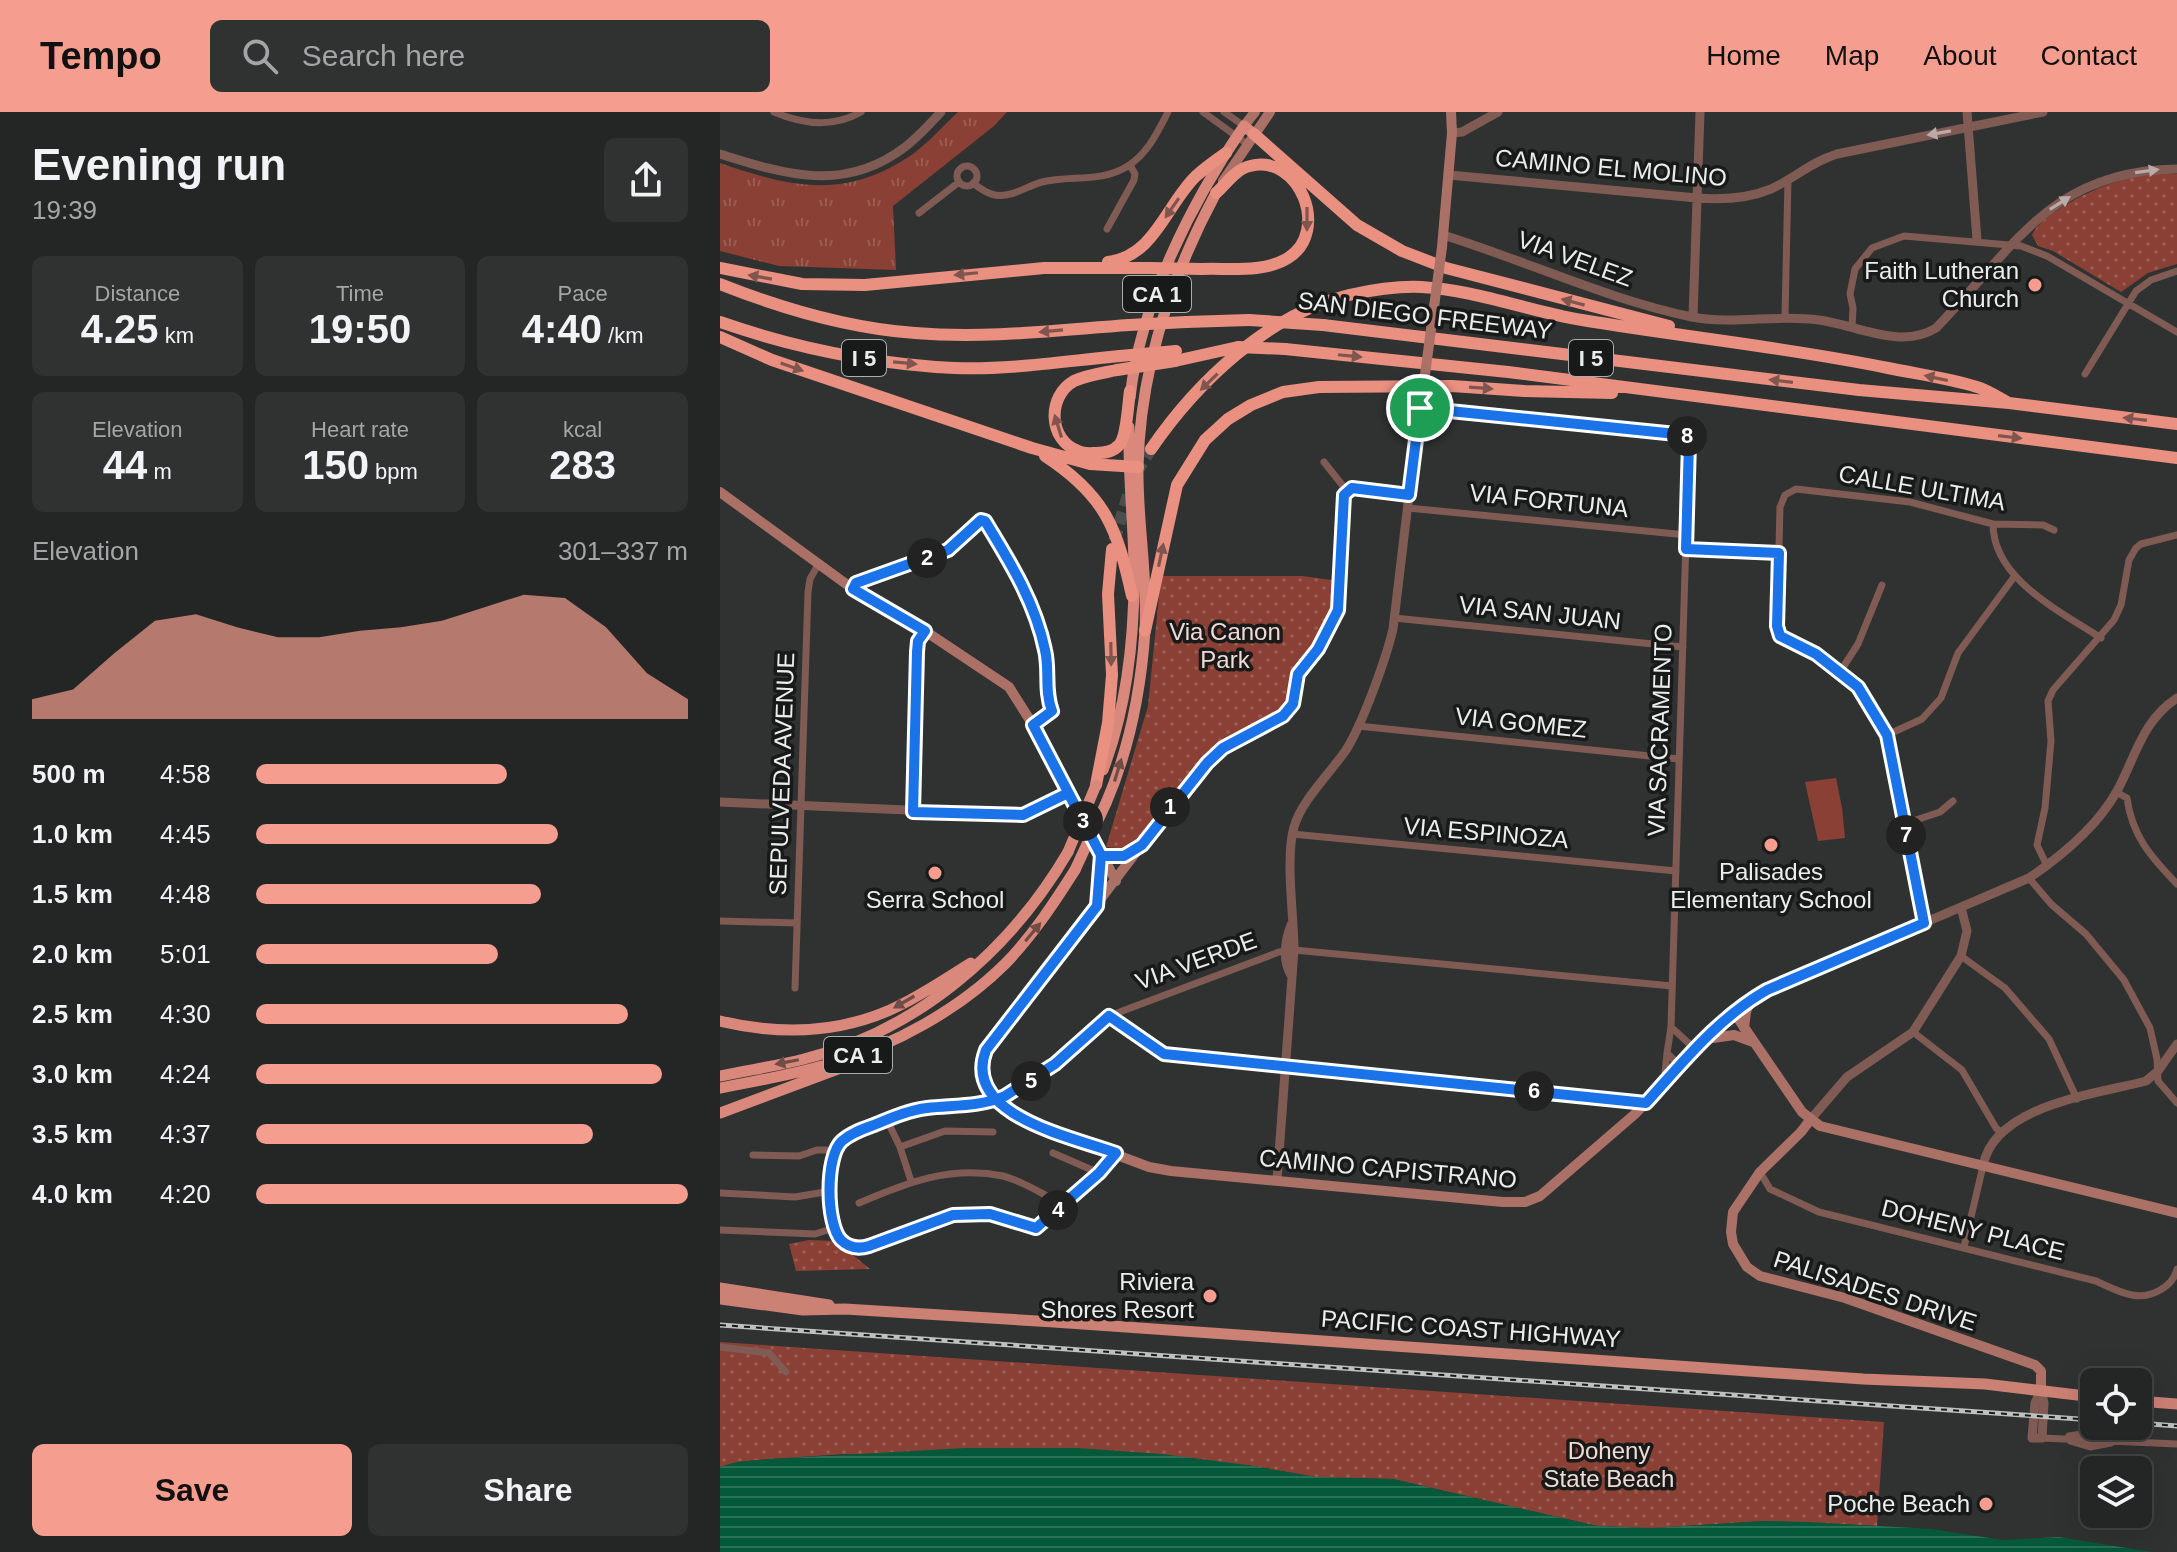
<!DOCTYPE html>
<meta charset="utf-8">
<style>
:root{--surface:#232624;--page:#2f3231;--text:#f1f3f6;--muted:#a3a5a6;--line:#404341;--accent:#f59d8e}
body{margin:0;font-family:Helvetica,sans-serif;background:var(--page);color:var(--text);height:100vh;display:flex;flex-direction:column;font-size:30px;white-space:nowrap}
*{box-sizing:border-box;margin:0}
p{font-size:26px;color:var(--muted)}
.icon{flex:none;width:44px;height:44px;fill:none;stroke:currentColor;stroke-width:2;stroke-linecap:round;stroke-linejoin:round}
.map{position:relative;flex:1;overflow:hidden}
.panel{display:flex;flex-direction:column;background:var(--surface);width:720px}
.panel>*{flex:none}
.controls{position:absolute;left:1360px;top:1256px;display:grid;gap:16px}
.controls a{display:grid;place-items:center;width:72px;height:72px;border-radius:12px;background:var(--surface);box-shadow:0 8px 32px #0002,0 0 0 2px var(--line);font-size:40px}
.pin{position:absolute;display:grid;place-items:center;width:68px;height:68px;color:#fff;margin:-34px;border:4px solid #fff;border-radius:50%;box-shadow:0 2px 8px #0007}
.km{position:absolute;width:40px;height:40px;margin:-20px;border-radius:50%;background:#222;color:#fff;font-size:22px;line-height:40px;text-align:center}
.round{display:grid;place-items:center;flex:none;width:84px;height:84px;border-radius:12px;background:var(--page)}
.summary{display:flex;align-items:center;justify-content:space-between;height:136px;padding:0 32px}
h1{font-size:44px;font-weight:800;line-height:60px}
.metrics{display:grid;grid-template-columns:repeat(3,1fr);gap:12px;height:136px;padding:8px 32px}
.metrics div{display:grid;align-content:center;border-radius:12px;background:var(--page);text-align:center}
.metrics b{font-size:40px;font-weight:800}
.metrics small{font-size:22px;font-weight:400}
.metrics p{font-size:22px}
.chart{height:224px;padding:16px 32px}
.chart p{display:flex;justify-content:space-between}
.chart svg{width:100%;height:144px;margin-top:8px;fill:var(--accent);opacity:.7}
.cta{display:flex;gap:16px;margin-top:auto;padding:16px 32px}
.cta a{flex:1;height:92px;border-radius:12px;background:var(--accent);color:#111;font-size:32px;font-weight:800;line-height:92px;text-align:center}
.cta a+a{background:var(--page);color:var(--text)}
ul{padding:0 32px;list-style:none;font-size:26px}
li{display:grid;grid-template-columns:128px 96px 1fr;align-items:center;height:60px}
li i{height:20px;border-radius:10px;background:var(--accent)}
header{display:flex;align-items:center;gap:48px;box-sizing:border-box;height:112px;padding:0 40px;background:var(--accent);color:#111}
header strong{font-size:38px}
nav{display:flex;gap:44px;margin-inline-start:auto;font-size:28px}
.search{width:560px;height:72px;background:var(--page);display:flex;align-items:center;gap:20px;box-sizing:border-box;padding:0 28px;border-radius:12px;color:var(--muted);font-size:30px}
main{display:flex;flex:1;min-height:0}
.map>svg:first-child{display:block}
.grass{fill:url(#grass-tufts)}
.park{fill:url(#park-dots)}
.pitch{fill:#8a4035}
.water{fill:url(#water-rules)}
.lines{fill:none;stroke-linecap:round;stroke-linejoin:round}
.motorway-tunnel{stroke:#4b4e4c;stroke-width:12;stroke-dasharray:12 6;stroke-linecap:butt}
.minor{stroke:#805b54;stroke-width:7}
.tertiary{stroke:#805b54;stroke-width:9}
.secondary{stroke:#ab7167;stroke-width:10}
.primary{stroke:#cc8175;stroke-width:11}
.trunk{stroke:#da887b;stroke-width:11}
.motorway{stroke:#e99081;stroke-width:12}
.rail-casing{stroke:#bfc1c0;stroke-width:5}
.rail{stroke:#181a19;stroke-width:2;stroke-dasharray:6;stroke-linecap:butt}
.secondary-bridge{stroke:#ab7167;stroke-width:10}
.trunk-bridge{stroke:#da887b;stroke-width:11}
.motorway-bridge{stroke:#e99081;stroke-width:12}
.oneway{fill:#bbaba8}
.oneway2{fill:#80554d}
.oneway3{fill:#6f4c45}
.route-casing{stroke:#fff;stroke-width:16}
.route{stroke:#1a73e8;stroke-width:10}
.poi-dot{fill:#f59d8e;stroke:#181a19;stroke-width:3}
.labels{text-anchor:middle;stroke-width:7;stroke-linejoin:round;paint-order:stroke}
.shield{fill:#181a19;stroke:#acaead;stroke-width:2}
.shield-label{font-size:22px;font-weight:bold;fill:#ebedec}
.street-label{font-size:24px;fill:#ebedec;stroke:#181a19}
.poi-label{font-size:24px;fill:#ebedec;stroke:#181a19;text-anchor:end}
.park-label{font-size:24px;fill:#f1d9d4;stroke:#181a19}
</style>
<header>
<strong>Tempo</strong>
<div class="search"><svg class="icon" aria-label="search" viewBox="0 0 24 24"><circle cx="10" cy="10" r="6"/><path d="M15 15l6 6"/></svg>Search here</div>
<nav><a>Home</a><a>Map</a><a>About</a><a>Contact</a></nav>
</header>
<main>
<section class="panel">
<div class="summary"><div><h1>Evening run</h1><p>19:39</p></div><a class="round"><svg class="icon" aria-label="share" viewBox="0 0 24 24"><path d="M12 15V3M7 8l5-5 5 5M5 13v7h14v-7"/></svg></a></div>
<div class="metrics">
<div><p>Distance</p><b>4.25<small> km</small></b></div>
<div><p>Time</p><b>19:50</b></div>
<div><p>Pace</p><b>4:40<small> /km</small></b></div>
</div>
<div class="metrics">
<div><p>Elevation</p><b>44<small> m</small></b></div>
<div><p>Heart rate</p><b>150<small> bpm</small></b></div>
<div><p>kcal</p><b>283</b></div>
</div>
<div class="chart"><p><span>Elevation</span>301–337 m</p>
<svg viewBox="0 0 160 44" preserveAspectRatio="none"><path d="M0 44V38L10 35L20 24L30 14L40 12L50 16L60 19L70 19L80 17L90 16L100 14L110 10L120 6L130 7L140 16L150 30L160 38V44z"/></svg>
</div>
<ul>
<li><b>500 m</b>4:58<i style="width:58%"></i></li>
<li><b>1.0 km</b>4:45<i style="width:70%"></i></li>
<li><b>1.5 km</b>4:48<i style="width:66%"></i></li>
<li><b>2.0 km</b>5:01<i style="width:56%"></i></li>
<li><b>2.5 km</b>4:30<i style="width:86%"></i></li>
<li><b>3.0 km</b>4:24<i style="width:94%"></i></li>
<li><b>3.5 km</b>4:37<i style="width:78%"></i></li>
<li><b>4.0 km</b>4:20<i style="width:100%"></i></li>
</ul>
<div class="cta"><a>Save</a><a>Share</a></div>
</section>
<div class="map">
<svg width="1457" height="1440" viewBox="0 0 1457 1440">
<defs>
<pattern id="grass-tufts" width="24" height="20" patternUnits="userSpaceOnUse" patternTransform="scale(2)"><rect width="24" height="20" fill="#8a4035"/><path d="M3 7l-1-3M5 7V3M7 7l1-3M15 17l-1-3M17 17v-4M19 17l1-3" fill="none" stroke="#9b5c52"/></pattern>
<pattern id="park-dots" width="8" height="8" patternUnits="userSpaceOnUse" patternTransform="scale(2)"><rect width="8" height="8" fill="#8a4035"/><path d="M2 2h.1M6 6h.1" fill="none" stroke="#9b5c52" stroke-width="1.8" stroke-linecap="round"/></pattern>
<pattern id="water-rules" width="6" height="5" patternUnits="userSpaceOnUse" patternTransform="scale(2)"><rect width="6" height="5" fill="#05593b"/><path d="M0 2.5h6" fill="none" stroke="#2a7158"/></pattern>
</defs>
<rect width="100%" height="100%" fill="#2f3230"/>
<path class="grass" d="M238,0H287L274,14L173,94L176,158L59,154L0,139V51C72,76 126,88 193,42C209,30 223,14 238,0Z"/>
<path class="park" d="M1433,62H1457V152L1428,161L1401,180L1333,139L1318,134L1312,123C1322,101 1373,77 1395,70C1407,66 1420,64 1433,62Z
M441,464H582L619,469L616,499L606,510L591,536L573,556L567,590L562,598L491,641L471,660L408,737L386,735L428,594Z
M89,1128L116,1129L150,1157L76,1159L69,1132Z
M0,1230L1164,1310L1157,1414L1045,1409L932,1416L877,1414L673,1367L596,1365L527,1353L125,1342L50,1347L17,1350L0,1355Z"/>
<path class="pitch" d="M1116,666L1122,696L1125,726L1098,729L1085,670Z"/>
<path class="water" d="M245,1336H358L442,1342L527,1353L596,1365L673,1367L877,1414L932,1416L1045,1409L1089,1410L1211,1417L1283,1428L1339,1425L1431,1440H0V1355L17,1350L50,1347Z"/>
<g class="lines">
<path class="motorway-tunnel" d="M394,429L414,364L431,337"/>
<path class="minor" d="M54,0C82,12 113,16 141,0
M483,0L527,32
M504,0L524,14
M237 64a10 10 0 1 1 20 0a10 10 0 1 1-20 0Z
M253,71C259,76 266,81 275,83C291,86 307,74 322,70C351,63 381,71 408,54C428,41 437,21 448,0
M199,101L239,70
M387,117L414,68L415,62L410,53
M1065,205L1068,67
M1132,215L1133,196L1130,182L1135,157L1152,136L1184,124L1301,134L1327,144L1457,220
M1365,262L1416,179L1431,168L1457,159
M700,296L959,321L966,323L969,330L951,915L947,941L960,954
M604,350L627,379
M688,396L967,423
M1273,412C1273,467 1340,499 1381,526
M966,437L1059,441
M133,477L136,471L228,438L264,408C293,447 317,495 326,543C330,564 324,578 332,599L313,613
M674,506L963,535
M1120,560L1138,532L1162,473
M638,614L959,647
M1167,623L1202,607L1221,586L1238,541L1294,465
M1396,680L1407,686C1412,724 1431,745 1457,772
M193,700L197,540L198,529L205,519
M1184,712L1220,700L1233,689
M572,722L956,759
M1327,754L1317,733L1325,696L1331,629L1328,589L1333,578L1394,508L1401,493L1409,448L1416,436L1421,432L1457,423
M1309,766L1331,792L1366,822L1404,868L1430,916L1437,947L1438,969L1457,991
M0,809L77,811
M1204,811L1167,623L1138,575L1096,542L1060,524L1057,514L1060,395L1065,383L1076,377L1190,390L1273,412L1323,413L1334,418
M1241,844L1285,876L1329,927L1357,987
M75,876L88,480L90,467L99,451
M389,904L444,942L926,991
M951,915L975,937
M1193,920L1242,958L1276,1016L1282,1021
M944,971L947,941
M167,1008L180,1035L191,1069
M180,1035L225,1019L273,1020
M333,1041L379,1061
M396,1041L379,1061L316,1116L270,1102L233,1103L143,1136L128,1133L121,1128L113,1108L111,1054L114,1038L125,1026L191,999L263,992L285,984L335,952L389,904L559,840L574,838L952,874
M33,1043L79,1044L97,1038H114
M1040,1060L1050,1077L1099,1100L1376,1169C1387,1174 1400,1181 1412,1183C1430,1187 1453,1175 1457,1157
M0,1081L75,1085L111,1079
M139,1091C186,1071 230,1053 283,1064C303,1069 325,1084 345,1093
M0,1118L95,1122L114,1116
M1244,1135L1263,1054
M0,1235L49,1241L66,1260
M1349,1324L1368,1321L1388,1324
M1322,1326L1457,1332
M1350,1329L1370,1335L1391,1331"/>
<path class="tertiary" d="M1247,0L1257,128
M732,21L742,20L778,0
M0,42C66,63 125,81 185,35C198,25 210,12 221,0
M729,63L977,86C1003,88 1027,87 1051,77C1075,66 1091,50 1117,42L1323,0
M723,123C807,149 886,187 972,205C1013,213 1057,202 1099,208C1137,213 1181,238 1216,216C1294,136 1331,58 1457,57
M973,205L980,0
M0,690L303,703L348,681
M571,863C562,849 565,828 571,813
M1013,899L1047,878L1309,766C1343,743 1377,715 1397,679C1416,644 1422,609 1457,586
M1090,1008L1127,965L1193,920L1241,844L1247,819L1241,795
M1263,1054C1274,993 1377,982 1426,969L1438,959L1457,932
M557,1069L574,838C574,804 565,746 574,715C581,689 611,660 626,638C642,613 666,547 673,517L689,383
M1321,1278L1324,1291L1322,1326H1312L1315,1291Z"/>
<path class="secondary" d="M524,14L535,0
M503,69L550,0
M722,135L732,21L731,0
M702,285L689,383L632,376L624,383L618,498L598,537L578,562L573,592L563,604L503,636L467,673L266,938C255,969 272,983 293,1004L429,1055L451,1059L783,1090H805L820,1084L915,1002L1013,899L1082,1000L1100,1014L1457,1101
M0,380L133,477L205,519L289,575L313,613L396,769
M382,744H404L417,736
M378,792L381,743
M1024,916L1026,900L1031,887
M986,927L1014,923L1033,930
M1090,1008L1081,1020L1040,1060L1013,1100L1011,1120L1013,1132L1027,1155L1040,1164L1125,1186L1315,1253L1321,1259V1278"/>
<path class="primary" d="M0,1176L109,1193
M0,1187L83,1198L125,1197L334,1210L1143,1267L1265,1272L1374,1285
M1418,1289L1457,1292"/>
<path class="trunk" d="M410,286C420,192 471,91 524,14L534,22
M383,658C408,593 415,520 414,451C413,405 408,361 409,315
M386,691C409,638 421,577 425,519C428,464 417,409 418,355C420,259 451,165 496,81
M0,909C58,923 115,922 170,898C198,886 225,867 251,851
M0,964C28,958 57,954 84,947C197,919 290,839 348,740
M0,976C38,969 76,962 113,951C175,933 240,897 286,851C313,823 334,791 355,758
M0,1001L123,955"/>
<path class="motorway" d="M534,22L637,113L682,139L726,156L949,214
M388,150C435,144 446,93 476,64C485,56 496,48 506,41
M0,156L82,172L145,173L324,156H429
M482,157C509,156 544,161 568,146C611,119 579,41 530,54C516,57 506,72 496,81
M0,172C63,197 127,216 195,221C266,227 338,218 409,213
M0,210C75,236 155,252 235,256C289,258 346,249 400,244
M466,210L529,208
M603,213L1139,278L1289,291L1457,312
M0,225L52,248L312,336L370,352L418,355
M565,237L788,260L1457,346
M455,249L518,235
M397,258C383,261 367,263 354,269C327,284 328,328 358,339C363,342 371,341 376,341C385,341 393,340 399,333C407,325 408,291 410,279
M431,337C477,270 548,202 629,183C652,178 677,174 701,175C756,178 808,199 862,208C964,225 1066,235 1168,256C1197,262 1228,266 1257,275C1268,278 1279,286 1289,291
M325,344C386,384 397,416 412,484
M425,519L457,373L485,328L508,307L531,293L563,280L599,275L732,274L804,279L892,281
M376,673L388,611L392,563L388,482L392,437"/>
<g class="rail-casing">
<path id="rail" d="M0,1213L1374,1308
M1418,1311L1457,1314"/>
</g>
<use href="#rail" class="rail"/>
<path class="secondary-bridge" d="M702,285L722,135"/>
<path class="trunk-bridge" d="M348,740L376,673
M355,758L386,691"/>
<path class="motorway-bridge" d="M429,156L482,157
M529,208L603,213
M409,213L466,210
M518,235L565,237
M400,244L456,239
M397,258L455,249"/>
</g>
<defs><path id="oneway-solid" d="M-6-.8H1V-3.2L6.5 0L1 3.2V.8H-6Z" transform="scale(2)"/></defs>
<g class="oneway">
<use href="#oneway-solid" transform="translate(1219 21) rotate(170)"/>
<use href="#oneway-solid" transform="translate(1427 59) rotate(-8)"/>
<use href="#oneway-solid" transform="translate(1340 91) rotate(-32)"/>
</g>
<g class="oneway2">
<use href="#oneway-solid" transform="translate(452 96) rotate(125)"/>
<use href="#oneway-solid" transform="translate(587 107) rotate(90)"/>
<use href="#oneway-solid" transform="translate(246 162) rotate(174)"/>
<use href="#oneway-solid" transform="translate(40 165) rotate(-170)"/>
<use href="#oneway-solid" transform="translate(853 190) rotate(-165)"/>
<use href="#oneway-solid" transform="translate(331 219) rotate(175)"/>
<use href="#oneway-solid" transform="translate(630 244) rotate(6)"/>
<use href="#oneway-solid" transform="translate(185 251) rotate(5)"/>
<use href="#oneway-solid" transform="translate(72 255) rotate(19)"/>
<use href="#oneway-solid" transform="translate(1216 266) rotate(-168)"/>
<use href="#oneway-solid" transform="translate(1061 269) rotate(-173)"/>
<use href="#oneway-solid" transform="translate(489 270) rotate(136)"/>
<use href="#oneway-solid" transform="translate(761 276) rotate(4)"/>
<use href="#oneway-solid" transform="translate(1415 307) rotate(-173)"/>
<use href="#oneway-solid" transform="translate(338 314) rotate(-107)"/>
<use href="#oneway-solid" transform="translate(1290 325) rotate(7)"/>
<use href="#oneway-solid" transform="translate(441 443) rotate(-78)"/>
<use href="#oneway-solid" transform="translate(391 542) rotate(89)"/>
</g>
<g class="oneway3">
<use href="#oneway-solid" transform="translate(398 658) rotate(-73)"/>
<use href="#oneway-solid" transform="translate(313 820) rotate(-50)"/>
<use href="#oneway-solid" transform="translate(184 890) rotate(150)"/>
<use href="#oneway-solid" transform="translate(67 950) rotate(169)"/>
</g>
<g class="lines">
<g class="route-casing">
<path id="route" d="M700,296L689,383L632,376L624,383L618,498L598,537L578,562L573,592L563,604L503,636L487,651L422,733L404,744H382L381,743L313,613L332,599C324,578 330,559 325,538C315,490 290,450 265,409L261,408L228,438L136,471L133,477L205,519L198,529L197,540L193,700L303,703L348,681L381,743L377,794L266,938C241,1003 352,1025 396,1041L379,1061L316,1116L270,1102L233,1103L149,1134C139,1137 129,1136 121,1128C106,1112 105,1044 122,1029C131,1021 143,1017 154,1013C171,1006 189,998 207,996C233,993 260,995 285,984L335,952L389,904L444,942L926,991C963,950 998,906 1047,878L1204,811L1167,623L1138,575L1096,542L1060,524L1057,514L1059,441L966,437L969,330L966,323L700,296"/>
</g>
<use href="#route" class="route"/>
</g>
<g class="poi-dot">
<circle cx="1315" cy="173" r="8"/>
<circle cx="1051" cy="733" r="8"/>
<circle cx="215" cy="761" r="8"/>
<circle cx="490" cy="1184" r="8"/>
<circle cx="1266" cy="1392" r="8"/>
</g>
<g class="labels">
<g class="shield">
<rect x="403" y="164" width="68" height="36" rx="6"/>
<rect x="122" y="228" width="44" height="36" rx="6"/>
<rect x="849" y="228" width="44" height="36" rx="6"/>
<rect x="104" y="925" width="68" height="36" rx="6"/>
</g>
<g class="shield-label">
<text x="437" y="190">CA 1</text>
<text x="144" y="254">I 5</text>
<text x="871" y="254">I 5</text>
<text x="138" y="951">CA 1</text>
</g>
<g class="street-label">
<text transform="translate(891 56) rotate(5)" y="8">CAMINO EL MOLINO</text>
<text transform="translate(855 147) rotate(20)" y="8">VIA VELEZ</text>
<text transform="translate(705 204) rotate(7)" y="8">SAN DIEGO FREEWAY</text>
<text transform="translate(1202 376) rotate(10)" y="8">CALLE ULTIMA</text>
<text transform="translate(829 389) rotate(6)" y="8">VIA FORTUNA</text>
<text transform="translate(820 501) rotate(6)" y="8">VIA SAN JUAN</text>
<text transform="translate(801 611) rotate(6)" y="8">VIA GOMEZ</text>
<text transform="translate(940 618) rotate(-88)" y="8">VIA SACRAMENTO</text>
<text transform="translate(62 662) rotate(-88)" y="8">SEPULVEDA AVENUE</text>
<text transform="translate(766 721) rotate(5)" y="8">VIA ESPINOZA</text>
<text transform="translate(476 849) rotate(-20)" y="8">VIA VERDE</text>
<text transform="translate(668 1057) rotate(5)" y="8">CAMINO CAPISTRANO</text>
<text transform="translate(1253 1118) rotate(14)" y="8">DOHENY PLACE</text>
<text transform="translate(1155 1179) rotate(18)" y="8">PALISADES DRIVE</text>
<text transform="translate(751 1217) rotate(4)" y="8">PACIFIC COAST HIGHWAY</text>
</g>
<g class="poi-label">
<text x="1299" y="167">Faith Lutheran<tspan x="1299" dy="28">Church</tspan></text>
<text x="1051" y="768" text-anchor="middle">Palisades<tspan x="1051" dy="28">Elementary School</tspan></text>
<text x="215" y="796" text-anchor="middle">Serra School</text>
<text x="474" y="1178">Riviera<tspan x="474" dy="28">Shores Resort</tspan></text>
<text x="1250" y="1400">Poche Beach</text>
</g>
<g class="park-label">
<text x="505" y="528">Via Canon<tspan x="505" dy="28">Park</tspan></text>
<text x="889" y="1347">Doheny<tspan x="889" dy="28">State Beach</tspan></text>
</g>
</g>
</svg>
<div class="controls">
<a><svg class="icon" aria-label="locate" viewBox="0 0 24 24"><circle cx="12" cy="12" r="6"/><path d="M12 2v4M12 18v4M2 12h4M18 12h4"/></svg></a>
<a><svg class="icon" aria-label="layers" viewBox="0 0 24 24"><path d="M12 4l9 5-9 5-9-5zM3 14l9 5 9-5"/></svg></a>
</div>
<div class="pin" style="left:700px;top:296px;background:#1e9e55"><svg class="icon" aria-label="arrive" viewBox="0 0 24 24"><path d="M6 21V4h12l-3 4 3 4H6"/></svg></div>
<b class="km" style="left:450px;top:695px">1</b>
<b class="km" style="left:207px;top:446px">2</b>
<b class="km" style="left:363px;top:709px">3</b>
<b class="km" style="left:338px;top:1098px">4</b>
<b class="km" style="left:311px;top:969px">5</b>
<b class="km" style="left:814px;top:979px">6</b>
<b class="km" style="left:1186px;top:723px">7</b>
<b class="km" style="left:967px;top:324px">8</b>
</div>
</main>
